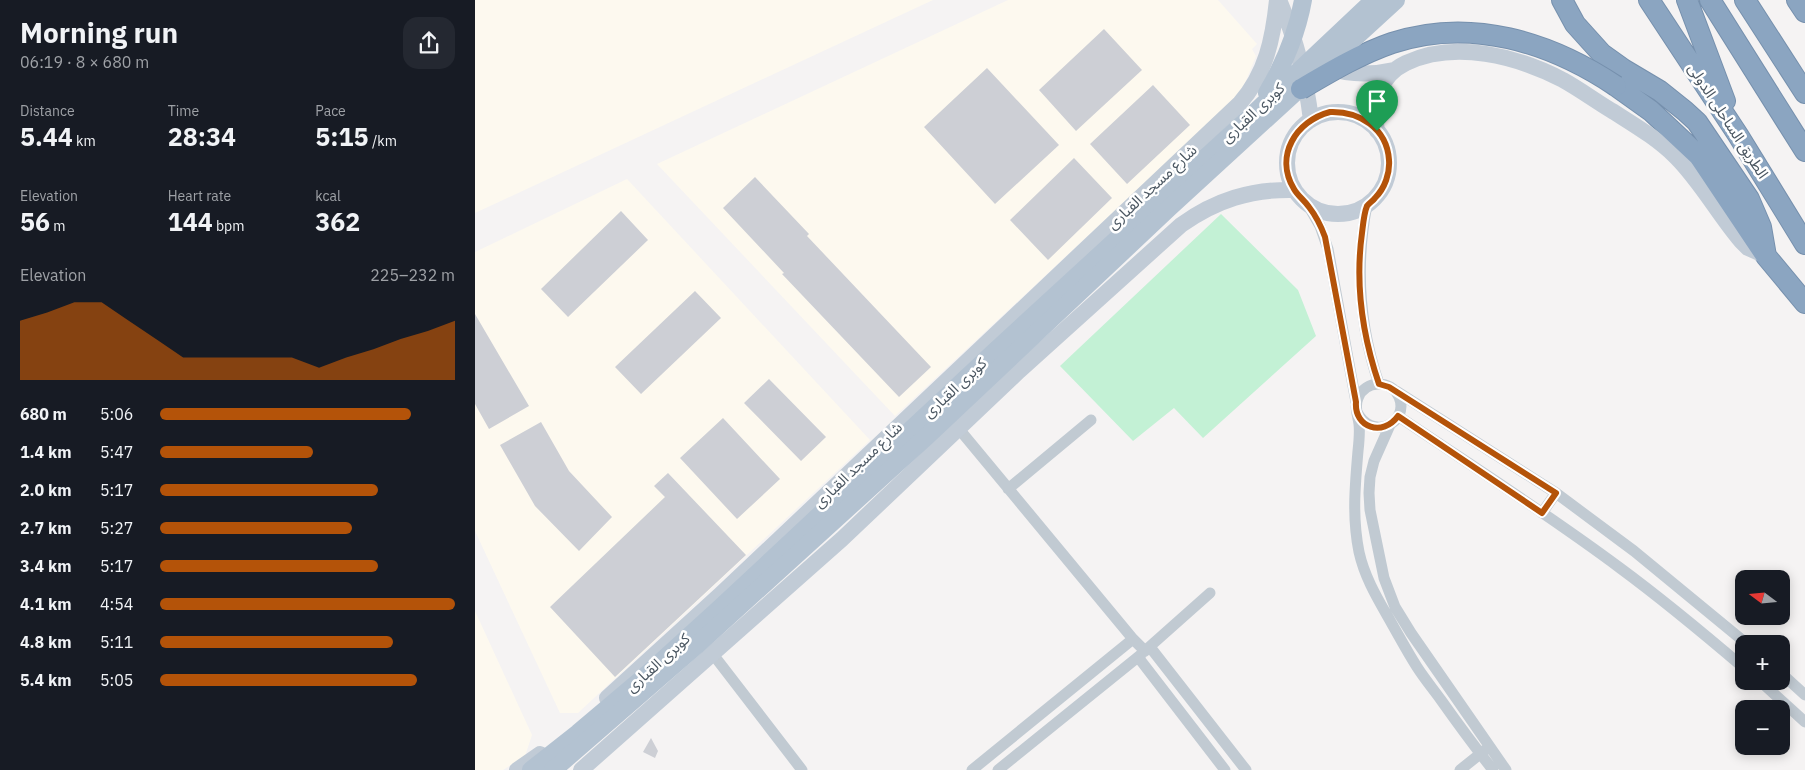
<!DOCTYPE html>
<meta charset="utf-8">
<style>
:root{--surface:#171b24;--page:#242831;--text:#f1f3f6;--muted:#9ea1a6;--accent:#b45309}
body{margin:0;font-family:"IBM Plex Sans","Noto Sans Arabic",sans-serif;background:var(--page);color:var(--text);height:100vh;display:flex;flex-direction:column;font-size:19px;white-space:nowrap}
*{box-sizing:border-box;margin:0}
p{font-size:16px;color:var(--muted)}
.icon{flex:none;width:28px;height:28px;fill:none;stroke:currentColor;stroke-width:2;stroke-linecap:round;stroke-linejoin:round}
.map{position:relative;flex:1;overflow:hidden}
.drawer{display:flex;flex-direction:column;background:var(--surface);width:475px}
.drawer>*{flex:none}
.needle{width:32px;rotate:286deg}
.buttons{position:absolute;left:1260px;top:570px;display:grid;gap:10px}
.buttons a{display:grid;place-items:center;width:55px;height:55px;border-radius:10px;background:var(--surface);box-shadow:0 2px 12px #0003;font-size:25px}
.pin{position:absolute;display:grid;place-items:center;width:42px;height:42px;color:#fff;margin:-51px -21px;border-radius:50% 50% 50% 0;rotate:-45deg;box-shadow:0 0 5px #0007}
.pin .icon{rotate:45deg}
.round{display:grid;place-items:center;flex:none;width:52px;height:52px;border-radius:15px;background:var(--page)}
.overview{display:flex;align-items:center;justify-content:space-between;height:85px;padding:0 20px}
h1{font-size:28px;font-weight:800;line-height:38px}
.stats{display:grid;grid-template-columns:repeat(3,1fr);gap:8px;height:85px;padding:5px 20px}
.stats div{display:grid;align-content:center}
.stats b{font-size:25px;font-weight:800}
.stats small{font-size:14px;font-weight:400}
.stats p{font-size:14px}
.chart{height:140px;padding:10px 20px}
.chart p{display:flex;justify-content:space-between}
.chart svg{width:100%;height:90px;margin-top:5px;fill:var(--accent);opacity:.7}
ul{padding:0 20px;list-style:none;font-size:16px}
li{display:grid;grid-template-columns:80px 60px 1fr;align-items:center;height:38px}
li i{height:12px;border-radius:6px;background:var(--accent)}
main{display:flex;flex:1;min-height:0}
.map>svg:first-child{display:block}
.commercial{fill:#fdf9ef}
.green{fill:#c3f1d5}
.building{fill:#cdcfd5}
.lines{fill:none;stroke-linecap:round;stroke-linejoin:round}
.highway-casing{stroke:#7690ad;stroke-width:22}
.street{stroke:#c1cad2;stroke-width:11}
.secondary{stroke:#c1cbd6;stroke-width:16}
.primary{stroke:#b3c2d1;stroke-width:18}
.highway{stroke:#8ba5c1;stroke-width:20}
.highway-bridge-casing{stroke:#7690ad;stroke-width:22;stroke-linecap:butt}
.primary-bridge{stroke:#b3c2d1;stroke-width:18}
.highway-bridge{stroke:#8ba5c1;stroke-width:20}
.route-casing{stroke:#fff;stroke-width:10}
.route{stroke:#b45309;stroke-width:6}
.labels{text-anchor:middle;stroke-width:5;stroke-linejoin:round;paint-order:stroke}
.street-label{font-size:15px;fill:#4a5661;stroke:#fff}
</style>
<main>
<section class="drawer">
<div class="overview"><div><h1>Morning run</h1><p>06:19 · 8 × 680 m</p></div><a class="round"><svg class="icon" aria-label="share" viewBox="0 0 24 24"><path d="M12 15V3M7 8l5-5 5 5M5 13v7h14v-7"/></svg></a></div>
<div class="stats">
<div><p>Distance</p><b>5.44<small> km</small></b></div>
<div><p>Time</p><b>28:34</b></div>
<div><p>Pace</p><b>5:15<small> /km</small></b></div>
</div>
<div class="stats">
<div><p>Elevation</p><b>56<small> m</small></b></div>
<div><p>Heart rate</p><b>144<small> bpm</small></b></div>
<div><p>kcal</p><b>362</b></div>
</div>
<div class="chart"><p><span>Elevation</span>225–232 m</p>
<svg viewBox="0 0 160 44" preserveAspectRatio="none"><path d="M0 44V15L10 11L20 6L30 6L40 15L50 24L60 33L70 33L80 33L90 33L100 33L110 38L120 33L130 29L140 24L150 20L160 15V44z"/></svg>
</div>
<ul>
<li><b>680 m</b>5:06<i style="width:85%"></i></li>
<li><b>1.4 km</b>5:47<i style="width:52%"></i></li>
<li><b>2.0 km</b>5:17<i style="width:74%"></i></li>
<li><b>2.7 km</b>5:27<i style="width:65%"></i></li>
<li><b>3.4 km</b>5:17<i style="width:74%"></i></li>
<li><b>4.1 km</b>4:54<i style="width:100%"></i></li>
<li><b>4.8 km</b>5:11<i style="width:79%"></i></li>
<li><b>5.4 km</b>5:05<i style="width:87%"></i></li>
</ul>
</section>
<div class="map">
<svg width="1330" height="770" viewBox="0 0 1330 770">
<rect width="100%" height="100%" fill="#f5f3f3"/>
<path class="commercial" d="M0,0H458L0,213Z
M533,0H743L782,44L777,49L781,56L770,83L758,100L420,416L182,164Z
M152,179L395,440L103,713H85L0,531V252Z
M0,611L57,735L50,756L28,770H0Z"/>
<path class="green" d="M746,214L823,290L841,336L728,438L699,408L658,441L585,366Z"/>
<path class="building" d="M629,29L667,70L601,131L564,90Z
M512,68L584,145L520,204L449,127Z
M678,85L715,125L652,184L615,144Z
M599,158L637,198L573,260L535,220Z
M280,177L334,234L332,236L456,367L424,397L307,274L309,273L248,208Z
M146,211L173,240L93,317L66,289Z
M220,291L246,318L166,394L140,367Z
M0,314L54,406L14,429L0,404Z
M294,379L351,437L326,461L269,403Z
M248,418L305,479L262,519L205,458Z
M66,422L94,471L137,517L104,551L60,506L25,445Z
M193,473L271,555L140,677L75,607L190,497L179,486Z
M176,738L183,751L180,758L168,752Z"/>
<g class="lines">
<g class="highway-casing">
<path id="highway" d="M1087,0L1100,24L1127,54L1148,69L1185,91L1210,111L1222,122L1274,199L1286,227L1291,256
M1174,0L1263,135L1330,244
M1212,0L1250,101
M1235,0L1330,151
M1270,0L1330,93
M1322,0L1330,12
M1141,86L1176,111L1224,156L1291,256L1330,303"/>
</g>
<path class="street" d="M833,205L845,226L853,249L881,402
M892,205C880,266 884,325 904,384
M921,391L1081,493L1159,551L1272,644
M882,412C896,441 935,424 924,397C916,379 890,380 883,398C879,407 883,416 884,424C885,433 884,442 883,451C880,486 877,517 884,552C890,579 904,601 917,624C925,638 933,653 942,667C949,678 958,689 966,700C983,724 1000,747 1018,770
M923,416C997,466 1073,514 1145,568C1187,599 1228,633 1269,668
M915,425L899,461L895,477L894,493L895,510L909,578L920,607L936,633L1031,770
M484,429L658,639L670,651
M533,489L616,420
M1067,513L1081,493
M675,647L771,770
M237,653L327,770
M663,657L750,770
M1306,673L1330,695
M1285,681L1330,722
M497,770L658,639
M523,770L663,657L735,593
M985,770L1010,750"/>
<path class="secondary" d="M804,0C821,39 831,78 836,120
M853,68C875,75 897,75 919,70
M812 163a51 51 0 1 1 102 0a51 51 0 1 1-102 0Z
M902,131C897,103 904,76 931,63C980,40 1042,56 1088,80C1106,90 1122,102 1139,112C1161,126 1183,139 1201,157C1226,182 1243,214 1266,241L1273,248L1291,256
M132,698L246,594L765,103C791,73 798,39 802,0
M42,770L65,754
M106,770L367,539L544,371L706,225C741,200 776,189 819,190"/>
<path class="primary" d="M56,770L103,733L167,679L244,609L519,352L776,116"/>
<use href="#highway" class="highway"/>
<g class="highway-bridge-casing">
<path id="highway-bridge" d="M826,89C855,72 885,54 917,43C996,17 1075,42 1141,86"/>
</g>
<path class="primary-bridge" d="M792,93C809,64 822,34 828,0
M776,116L899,0
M78,770L221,646L451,437L694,208L921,0"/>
<use href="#highway-bridge" class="highway-bridge"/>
</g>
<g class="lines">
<g class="route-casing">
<path id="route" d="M855,112C884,111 912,128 914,160C915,173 910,188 900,198C898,201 894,203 892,206C889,213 888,225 887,233C880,284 887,334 904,384L914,387L1081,493L1067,513L923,416C908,437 879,428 881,402L850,237C846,226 841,216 834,207C829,200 823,196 819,189C799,156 821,121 855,112Z"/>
</g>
<use href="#route" class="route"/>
</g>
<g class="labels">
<g class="street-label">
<text transform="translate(778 113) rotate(-43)" y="5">كوبرى القبارى</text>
<text transform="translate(1253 121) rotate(57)" y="5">الطريق الساحلى الدولى</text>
<text transform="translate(677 187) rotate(-43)" y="5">شارع مسجد القبارى</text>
<text transform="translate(480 388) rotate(-43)" y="5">كوبرى القبارى</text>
<text transform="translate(383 465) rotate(-44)" y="5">شارع مسجد القبارى</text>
<text transform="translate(183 663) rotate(-42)" y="5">كوبرى القبارى</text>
</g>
</g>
</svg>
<div class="buttons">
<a><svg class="needle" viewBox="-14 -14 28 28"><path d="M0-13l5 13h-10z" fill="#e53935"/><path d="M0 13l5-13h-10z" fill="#9ea1a6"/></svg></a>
<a>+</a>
<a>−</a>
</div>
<div class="pin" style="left:902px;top:131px;background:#1e9e55"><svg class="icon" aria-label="arrive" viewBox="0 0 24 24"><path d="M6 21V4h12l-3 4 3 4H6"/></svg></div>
</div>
</main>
